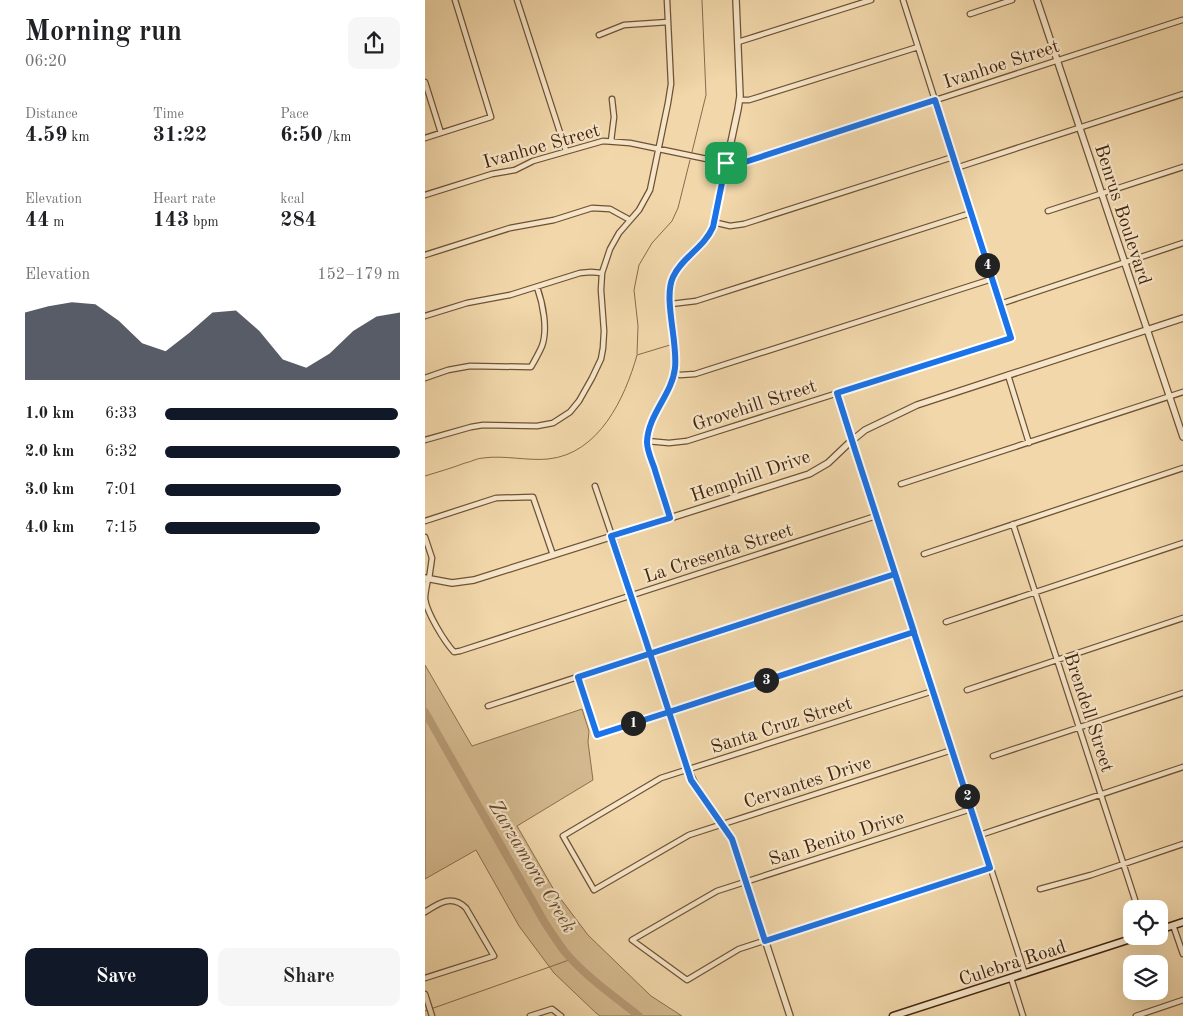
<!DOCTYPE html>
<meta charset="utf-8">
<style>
:root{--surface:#fff;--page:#f6f6f6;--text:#202124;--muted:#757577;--accent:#111827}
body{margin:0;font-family:"Old Standard TT",serif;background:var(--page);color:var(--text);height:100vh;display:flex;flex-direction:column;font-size:19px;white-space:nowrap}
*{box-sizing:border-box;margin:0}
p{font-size:16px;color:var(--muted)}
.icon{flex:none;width:28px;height:28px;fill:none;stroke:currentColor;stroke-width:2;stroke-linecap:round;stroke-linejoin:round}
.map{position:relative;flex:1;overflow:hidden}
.sheet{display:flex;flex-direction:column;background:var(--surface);width:425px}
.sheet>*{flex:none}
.fabs{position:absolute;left:698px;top:900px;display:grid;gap:10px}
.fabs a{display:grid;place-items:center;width:45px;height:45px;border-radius:10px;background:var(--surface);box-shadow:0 5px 20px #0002;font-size:25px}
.pin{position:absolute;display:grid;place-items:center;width:42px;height:42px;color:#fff;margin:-21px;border-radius:10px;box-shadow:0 2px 8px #0006}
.km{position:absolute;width:25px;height:25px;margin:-12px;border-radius:50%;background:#222;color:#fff;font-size:14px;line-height:25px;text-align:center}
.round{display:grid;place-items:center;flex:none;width:52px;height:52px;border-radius:10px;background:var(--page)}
.headline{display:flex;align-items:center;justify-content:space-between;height:85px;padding:0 25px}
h1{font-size:28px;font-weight:600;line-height:38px}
.stats{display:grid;grid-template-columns:repeat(3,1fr);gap:8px;height:85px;padding:5px 25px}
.stats div{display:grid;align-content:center}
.stats b{font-size:21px;font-weight:600}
.stats small{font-size:14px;font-weight:400}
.stats p{font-size:14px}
.chart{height:140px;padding:10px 25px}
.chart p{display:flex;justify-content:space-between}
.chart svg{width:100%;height:90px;margin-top:5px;fill:var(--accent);opacity:.7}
.primary-button{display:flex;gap:10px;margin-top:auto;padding:10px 25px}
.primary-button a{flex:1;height:58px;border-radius:10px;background:var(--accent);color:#fff;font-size:20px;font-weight:600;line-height:58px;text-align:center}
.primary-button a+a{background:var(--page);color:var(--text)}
ul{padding:0 25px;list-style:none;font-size:16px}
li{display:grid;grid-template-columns:80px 60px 1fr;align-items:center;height:38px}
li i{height:12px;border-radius:6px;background:var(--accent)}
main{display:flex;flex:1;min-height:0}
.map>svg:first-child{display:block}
.green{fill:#d4b98f;stroke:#8c6f4e}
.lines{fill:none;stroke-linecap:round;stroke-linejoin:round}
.stream{stroke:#886b4c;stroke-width:1}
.river{stroke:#b69a75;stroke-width:8}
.minor-casing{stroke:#6f5235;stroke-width:7}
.tertiary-casing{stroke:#6f5235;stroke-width:8}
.secondary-casing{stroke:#44250e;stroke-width:9}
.minor{stroke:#f6e5c8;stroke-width:4.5}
.tertiary{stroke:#f6e5c8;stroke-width:5.5}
.secondary{stroke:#f6e5c8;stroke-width:6}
.route-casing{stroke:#fff;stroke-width:10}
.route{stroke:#1a73e8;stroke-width:6}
.labels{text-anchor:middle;stroke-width:4.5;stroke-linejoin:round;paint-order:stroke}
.street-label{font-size:19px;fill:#44250e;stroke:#f6e5c8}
.water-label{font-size:20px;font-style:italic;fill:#66482d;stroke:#f6e5c8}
</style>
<main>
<section class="sheet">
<div class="headline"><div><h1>Morning run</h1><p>06:20</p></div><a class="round"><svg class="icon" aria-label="share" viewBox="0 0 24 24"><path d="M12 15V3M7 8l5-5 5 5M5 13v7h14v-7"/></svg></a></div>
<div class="stats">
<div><p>Distance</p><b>4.59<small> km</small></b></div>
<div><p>Time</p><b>31:22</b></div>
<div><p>Pace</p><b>6:50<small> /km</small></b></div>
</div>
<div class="stats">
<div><p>Elevation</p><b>44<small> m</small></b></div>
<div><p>Heart rate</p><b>143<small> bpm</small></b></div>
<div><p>kcal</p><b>284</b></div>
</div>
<div class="chart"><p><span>Elevation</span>152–179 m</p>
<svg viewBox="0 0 160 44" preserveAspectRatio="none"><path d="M0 44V11L10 8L20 6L30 7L40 15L50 26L60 30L70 21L80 11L90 10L100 20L110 34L120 38L130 31L140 20L150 13L160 11V44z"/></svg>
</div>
<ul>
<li><b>1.0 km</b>6:33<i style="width:99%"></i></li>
<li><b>2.0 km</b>6:32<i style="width:100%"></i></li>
<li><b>3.0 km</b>7:01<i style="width:75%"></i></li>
<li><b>4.0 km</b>7:15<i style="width:66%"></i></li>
</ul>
<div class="primary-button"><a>Save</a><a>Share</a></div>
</section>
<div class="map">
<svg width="758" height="1016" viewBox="0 0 758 1016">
<rect width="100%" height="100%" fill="#f1d7aa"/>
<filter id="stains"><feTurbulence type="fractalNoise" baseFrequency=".004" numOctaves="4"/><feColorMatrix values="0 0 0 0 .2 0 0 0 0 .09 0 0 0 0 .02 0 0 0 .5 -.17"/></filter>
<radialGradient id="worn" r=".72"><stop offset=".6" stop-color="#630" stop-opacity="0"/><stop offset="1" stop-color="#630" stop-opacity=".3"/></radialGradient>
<path class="green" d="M0,665L47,746L157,709L164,731L163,742L168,780L92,826L129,890L163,935L226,996L257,1016H175L171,1013L129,973L94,926L51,850L0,879Z"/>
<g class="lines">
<path class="stream" d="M267,152L281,95L277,0
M212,354L213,326L209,290L214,265L227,243L247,221L253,208L265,160
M0,476C13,472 27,468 40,463C46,462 52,458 58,458C79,455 102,461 123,459C174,454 200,398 212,355L245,345
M0,1011L147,959"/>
<path class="river" d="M0,712L120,923C127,933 133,943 140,952C161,977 189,996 214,1016"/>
<g class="minor-casing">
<path id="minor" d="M92,0L141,151
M545,14L587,0
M174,35L199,25L243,22
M313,42L446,0
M0,82L16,133
M315,100H324L493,47
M0,138L66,117L30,0
M186,141L189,117L187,99
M531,168L758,94
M0,195L67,174L90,170L108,161L178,141L205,143L301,163L320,162L757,20
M623,211L758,167
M288,222L305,226L319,224L528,157
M0,255L85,228L129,220L167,208L185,209L205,220
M246,304L271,301L546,213
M575,304L758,243
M0,316L42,303L85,295L155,273L166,272L177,273
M249,373L255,375L270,374L567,279
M583,375L604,443
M0,378L23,370L45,366L106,367C110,360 114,353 117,346C123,329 118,304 112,287
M412,393L600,974
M0,440L46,427L58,425L112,426L128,423L145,412L154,401L167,378L176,359L178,348L179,331L176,290L177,273L185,249L194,233L214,210L225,190L243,103L246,84L242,0
M222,441L244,443L262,441L586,338L478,0
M476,484L758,392
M170,486L187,536
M0,521L71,498L108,497L128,555
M588,524L713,909
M0,537L7,558L4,579
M499,554L758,468
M3,579C2,585 0,592 0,599C2,613 19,641 29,652L35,651L451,516
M521,622L758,543
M153,677L172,735L489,632
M542,690L758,618
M508,691L236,778L138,836L169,890L264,835L527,750
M63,706L470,574
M568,756L758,693
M546,809L292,891L207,940L262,980L314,949L565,868
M555,835L758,767
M615,889L666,875L758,844
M0,912C14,903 27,894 41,908L69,956L0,978
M748,925L758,954
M586,978L598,1016
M0,994L7,1016
M105,1016L127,1009L136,1016
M711,1016L758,1000"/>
</g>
<g class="tertiary-casing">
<path id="tertiary" d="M612,0L758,437
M245,518C240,501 234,484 229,467C226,459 222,450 222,442C223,414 247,395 250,368C254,342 238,299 248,277C257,257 279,248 288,227L313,109L315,96L311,0
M187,536L263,770L275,794L307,839L365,1016
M0,578L27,583L49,580L384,474L403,463L424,443L440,430L492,405L758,318"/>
</g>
<g class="secondary-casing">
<path id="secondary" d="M734,930L758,922
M468,1016L715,936"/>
</g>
<use href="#minor" class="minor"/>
<use href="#tertiary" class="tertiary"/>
<use href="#secondary" class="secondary"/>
</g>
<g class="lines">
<g class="route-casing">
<path id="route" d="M301,163L288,227C279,248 257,257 248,277C238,298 253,342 250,368C247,395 223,414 222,442C222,450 226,459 229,467C234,484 240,501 245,518L186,536C206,595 225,653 244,712L172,735L153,677L470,574L565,868L340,941L307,839L266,780L244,712L489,632C463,553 437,473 412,393L586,338L510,100L320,162L301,163"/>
</g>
<use href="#route" class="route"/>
</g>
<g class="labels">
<g class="street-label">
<text transform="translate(576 63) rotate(-18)" y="7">Ivanhoe Street</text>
<text transform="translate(116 145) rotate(-16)" y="7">Ivanhoe Street</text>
<text transform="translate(699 214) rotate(72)" y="7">Benrus Boulevard</text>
<text transform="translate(329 404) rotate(-18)" y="7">Grovehill Street</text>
<text transform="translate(325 475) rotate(-19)" y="7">Hemphill Drive</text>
<text transform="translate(293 552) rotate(-18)" y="7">La Cresenta Street</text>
<text transform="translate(665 712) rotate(72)" y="7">Brendell Street</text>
<text transform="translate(356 724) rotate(-18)" y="7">Santa Cruz Street</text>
<text transform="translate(382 781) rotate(-18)" y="7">Cervantes Drive</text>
<text transform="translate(411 837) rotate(-18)" y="7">San Benito Drive</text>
<text transform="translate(587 962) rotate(-18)" y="7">Culebra Road</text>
</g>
<g class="water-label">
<text transform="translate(108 866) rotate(59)" y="7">Zarzamora Creek</text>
</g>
</g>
<rect width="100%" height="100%" filter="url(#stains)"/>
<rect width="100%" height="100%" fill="url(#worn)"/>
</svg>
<div class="fabs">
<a><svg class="icon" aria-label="locate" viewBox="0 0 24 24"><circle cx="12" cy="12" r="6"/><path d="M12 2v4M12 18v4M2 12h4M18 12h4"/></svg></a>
<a><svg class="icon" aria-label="layers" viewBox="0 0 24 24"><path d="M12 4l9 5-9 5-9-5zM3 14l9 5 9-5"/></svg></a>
</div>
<div class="pin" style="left:301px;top:163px;background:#1e9e55"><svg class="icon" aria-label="arrive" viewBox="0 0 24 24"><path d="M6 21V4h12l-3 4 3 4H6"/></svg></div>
<b class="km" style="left:208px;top:723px">1</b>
<b class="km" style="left:542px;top:796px">2</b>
<b class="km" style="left:341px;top:680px">3</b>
<b class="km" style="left:562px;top:265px">4</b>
</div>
</main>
